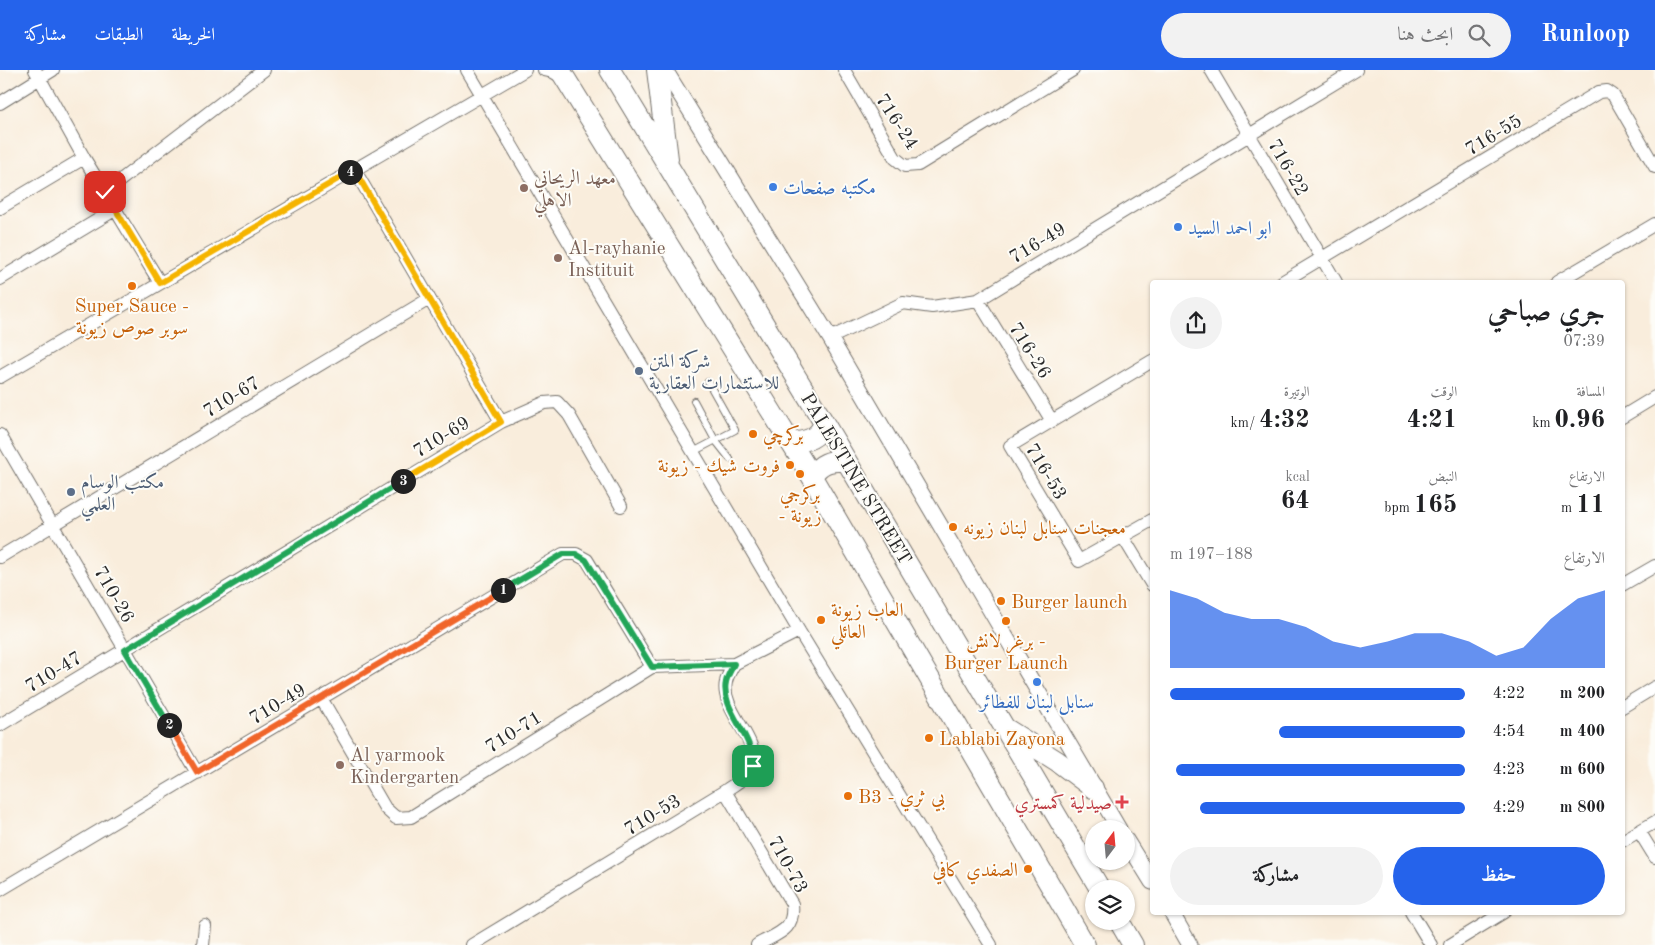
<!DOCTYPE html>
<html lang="ar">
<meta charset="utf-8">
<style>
:root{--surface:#fff;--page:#f2f2f2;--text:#202124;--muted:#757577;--accent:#2563eb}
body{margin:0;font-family:"Old Standard TT",Amiri,serif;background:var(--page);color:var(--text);direction:rtl;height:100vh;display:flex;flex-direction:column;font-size:19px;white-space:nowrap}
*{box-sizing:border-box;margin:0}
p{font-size:16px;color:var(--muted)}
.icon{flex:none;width:28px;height:28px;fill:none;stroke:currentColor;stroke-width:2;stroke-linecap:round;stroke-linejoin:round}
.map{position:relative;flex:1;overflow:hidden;direction:ltr}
.details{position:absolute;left:1150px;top:210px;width:475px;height:635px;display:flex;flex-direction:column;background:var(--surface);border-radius:5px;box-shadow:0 1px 4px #0004;direction:rtl}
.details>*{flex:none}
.needle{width:32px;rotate:16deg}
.fabs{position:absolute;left:1085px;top:750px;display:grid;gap:10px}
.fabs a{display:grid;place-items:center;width:50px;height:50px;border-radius:50%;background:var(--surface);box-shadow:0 1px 4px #0004;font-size:25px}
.pin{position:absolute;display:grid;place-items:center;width:42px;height:42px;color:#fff;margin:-21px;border-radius:10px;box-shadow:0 2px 8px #0006}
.km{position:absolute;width:25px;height:25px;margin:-12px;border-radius:50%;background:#222;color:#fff;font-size:14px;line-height:25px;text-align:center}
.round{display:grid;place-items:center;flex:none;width:52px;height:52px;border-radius:26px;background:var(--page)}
.headline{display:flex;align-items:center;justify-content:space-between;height:85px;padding:0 20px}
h1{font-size:28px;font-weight:700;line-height:38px}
.figures{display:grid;grid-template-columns:repeat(3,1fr);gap:8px;height:85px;padding:5px 20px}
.figures div{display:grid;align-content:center}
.figures b{font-size:25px;font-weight:700}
.figures small{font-size:14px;font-weight:400}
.figures p{font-size:14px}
.chart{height:140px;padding:10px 20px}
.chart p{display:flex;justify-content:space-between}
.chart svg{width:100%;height:90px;margin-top:5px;fill:var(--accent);opacity:.7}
.button{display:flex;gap:10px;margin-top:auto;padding:10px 20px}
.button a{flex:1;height:58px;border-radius:30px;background:var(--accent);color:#fff;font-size:20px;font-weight:700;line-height:58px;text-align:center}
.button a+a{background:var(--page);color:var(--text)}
ul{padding:0 20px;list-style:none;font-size:16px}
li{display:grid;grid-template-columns:80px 60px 1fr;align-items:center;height:38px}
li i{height:12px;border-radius:6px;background:var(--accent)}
header{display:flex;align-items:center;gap:30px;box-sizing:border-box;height:70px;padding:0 25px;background:var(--accent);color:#fff}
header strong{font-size:24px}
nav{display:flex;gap:28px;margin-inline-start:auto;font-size:18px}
.search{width:350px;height:45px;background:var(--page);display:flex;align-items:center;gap:12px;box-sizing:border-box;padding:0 18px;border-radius:28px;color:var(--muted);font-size:19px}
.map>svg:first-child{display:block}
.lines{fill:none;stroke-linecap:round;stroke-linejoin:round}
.service-casing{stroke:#736f69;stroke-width:8}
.minor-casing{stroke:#736f69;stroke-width:14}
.tertiary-casing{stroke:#736f69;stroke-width:17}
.primary-casing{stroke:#736f69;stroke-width:22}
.service{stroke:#fff;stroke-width:6}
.minor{stroke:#fff;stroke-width:12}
.tertiary{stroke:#fff;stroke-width:15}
.primary{stroke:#fff;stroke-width:20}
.split-1-casing{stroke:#fff;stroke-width:10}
.split-2-casing{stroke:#fff;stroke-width:10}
.split-3-casing{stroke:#fff;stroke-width:10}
.split-4-casing{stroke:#fff;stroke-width:10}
.split-5-casing{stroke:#fff;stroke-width:10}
.split-1{stroke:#22a559;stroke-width:6}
.split-2{stroke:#f0652b;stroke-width:6}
.split-3{stroke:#22a559;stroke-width:6}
.split-4{stroke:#f5b400;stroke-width:6}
.split-5{stroke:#f5b400;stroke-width:6}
.shop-dot{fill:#3f7fe0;stroke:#fdfcf7;stroke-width:2}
.education-dot{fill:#8d6e63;stroke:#fdfcf7;stroke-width:2}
.food-dot{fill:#e8710a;stroke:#fdfcf7;stroke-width:2}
.service-dot{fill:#5c6f8a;stroke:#fdfcf7;stroke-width:2}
.health-dot{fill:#e0444e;stroke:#fdfcf7;stroke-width:2}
.labels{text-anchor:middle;stroke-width:4;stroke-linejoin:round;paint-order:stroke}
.street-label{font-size:19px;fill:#2b2b2b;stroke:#fdfcf7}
.education-label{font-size:19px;fill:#785e54;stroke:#fdfcf7;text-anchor:start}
.shop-label{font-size:19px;fill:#366cbe;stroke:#fdfcf7;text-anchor:start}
.food-label{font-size:19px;fill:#c56008;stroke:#fdfcf7;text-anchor:start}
.service-label{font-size:19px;fill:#4e5e75;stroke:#fdfcf7;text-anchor:start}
.health-label{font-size:19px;fill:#be3a42;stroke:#fdfcf7;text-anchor:end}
</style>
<header>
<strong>Runloop</strong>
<div class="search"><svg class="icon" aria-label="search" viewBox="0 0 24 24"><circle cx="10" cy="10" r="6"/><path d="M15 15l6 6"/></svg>ابحث هنا</div>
<nav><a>الخريطة</a><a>الطبقات</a><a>مشاركة</a></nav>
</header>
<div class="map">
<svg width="1655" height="875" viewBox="0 0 1655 875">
<rect width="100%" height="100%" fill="#fdfcf7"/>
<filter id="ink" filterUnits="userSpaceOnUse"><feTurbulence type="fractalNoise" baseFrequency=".02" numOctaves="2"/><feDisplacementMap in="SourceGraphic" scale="10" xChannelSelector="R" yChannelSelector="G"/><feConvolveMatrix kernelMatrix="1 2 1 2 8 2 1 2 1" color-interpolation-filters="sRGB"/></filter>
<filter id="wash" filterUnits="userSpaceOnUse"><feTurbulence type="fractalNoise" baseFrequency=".0096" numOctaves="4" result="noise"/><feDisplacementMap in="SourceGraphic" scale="20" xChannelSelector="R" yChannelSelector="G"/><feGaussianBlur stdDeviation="1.12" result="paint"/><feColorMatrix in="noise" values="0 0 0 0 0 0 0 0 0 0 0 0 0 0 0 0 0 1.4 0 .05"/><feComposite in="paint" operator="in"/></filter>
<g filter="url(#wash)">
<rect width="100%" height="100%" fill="#f9eddc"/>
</g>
<g filter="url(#ink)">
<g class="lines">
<g class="service-casing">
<path id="service" d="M694,331L715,370L730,389
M693,382L735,360L708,312"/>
</g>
<g class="minor-casing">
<path id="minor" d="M35,0L84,88L160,213
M467,0L799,561L991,875
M544,0L553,2L564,8
M844,0L895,88L905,96L918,95L1073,0
M1211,0L1336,212
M0,33L53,0
M105,122L264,0
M0,138L84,88
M0,209L116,139
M1282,212L1599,22L1607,21L1613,25L1655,97
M1557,212L1655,154
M978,230L1052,351
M830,268L903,233L932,237L978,230L1356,0
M1152,291L1010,376L1079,491L1152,450
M0,307L525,0
M1622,347L1655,327
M501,352L544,333L557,332L569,345L621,436
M0,365L197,703
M1123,467L1152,515
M0,487L429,229
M1622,515L1655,496
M652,597L734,594L799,561
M1622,637L1655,617
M0,655L501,352L354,99
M725,721L792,834C795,861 778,863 757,875
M1639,761L1655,787
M1622,771L1655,752
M0,820L563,484H576L587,490L652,597L411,747L396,748L385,738L321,628
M1411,842L1431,875
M203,875L205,856
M472,875L725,721C734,714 750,707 753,695C760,670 720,639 726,612C727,606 731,600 734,594
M1450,875L1504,842"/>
</g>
<g class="tertiary-casing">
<path id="tertiary" d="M665,0L830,268L1119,759
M1126,770L1152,812
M1171,842L1190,875"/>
</g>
<g class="primary-casing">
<path id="primary" d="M560,0L812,407L1085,875
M610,0L824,353L1100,819
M657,0L668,89
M791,373C807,371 818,369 824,353
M812,407C819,393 830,390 846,391
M1008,660L1057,691L1093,718
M1119,851L1133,875"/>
</g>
<use href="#service" class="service"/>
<use href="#minor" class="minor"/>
<use href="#tertiary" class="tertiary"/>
<use href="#primary" class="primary"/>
</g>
</g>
<g class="lines" filter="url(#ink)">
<g class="split-1-casing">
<path id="split-1" d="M503,520L563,484H576L586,490L652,597L734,594C731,600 727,606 726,612C720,639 755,667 753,696"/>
</g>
<g class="split-2-casing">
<path id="split-2" d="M169,655L197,702L503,520"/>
</g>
<g class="split-3-casing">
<path id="split-3" d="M169,655L125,580L403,411"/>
</g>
<g class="split-4-casing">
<path id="split-4" d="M350,102L354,99L501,352L403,411"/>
</g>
<g class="split-5-casing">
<path id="split-5" d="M105,122L160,213L350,102"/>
</g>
<use href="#split-1" class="split-1"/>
<use href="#split-2" class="split-2"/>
<use href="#split-3" class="split-3"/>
<use href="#split-4" class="split-4"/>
<use href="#split-5" class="split-5"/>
</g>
<g class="shop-dot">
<circle cx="773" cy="117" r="5"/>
<circle cx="1178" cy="157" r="5"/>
<circle cx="1037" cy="612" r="5"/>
</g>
<g class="education-dot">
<circle cx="524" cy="118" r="5"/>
<circle cx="558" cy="188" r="5"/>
<circle cx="340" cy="695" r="5"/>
</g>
<g class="food-dot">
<circle cx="132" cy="216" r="5"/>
<circle cx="753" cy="364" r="5"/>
<circle cx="790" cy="395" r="5"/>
<circle cx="800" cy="404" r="5"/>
<circle cx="953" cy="457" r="5"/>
<circle cx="1001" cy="531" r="5"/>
<circle cx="821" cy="550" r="5"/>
<circle cx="1006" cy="551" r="5"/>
<circle cx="929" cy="668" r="5"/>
<circle cx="848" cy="726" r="5"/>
<circle cx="1028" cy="799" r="5"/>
</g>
<g class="service-dot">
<circle cx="639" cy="301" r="5"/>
<circle cx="71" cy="422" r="5"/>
</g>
<path class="health-dot" d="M1119.5 724.5h5v5h5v5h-5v5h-5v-5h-5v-5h5z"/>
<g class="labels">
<g class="street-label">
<text transform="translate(898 51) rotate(57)" y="7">716-24</text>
<text transform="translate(1493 64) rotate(-31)" y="7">716-55</text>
<text transform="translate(1289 97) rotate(60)" y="7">716-22</text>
<text transform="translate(1037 172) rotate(-31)" y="7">716-49</text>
<text transform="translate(1031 280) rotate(58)" y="7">716-26</text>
<text transform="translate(231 326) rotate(-31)" y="7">710-67</text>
<text transform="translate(441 366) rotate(-31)" y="7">710-69</text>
<text transform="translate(1047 401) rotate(59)" y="7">716-53</text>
<text transform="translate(857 408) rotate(59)" y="7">PALESTINE STREET</text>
<text transform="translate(115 524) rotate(60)" y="7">710-26</text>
<text transform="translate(53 601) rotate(-31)" y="7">710-47</text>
<text transform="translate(277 633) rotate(-31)" y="7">710-49</text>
<text transform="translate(513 661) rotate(-32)" y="7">710-71</text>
<text transform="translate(652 744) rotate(-31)" y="7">710-53</text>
<text transform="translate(789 794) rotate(61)" y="7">710-73</text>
</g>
<g class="education-label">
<text x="534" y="114">معهد الريحاني<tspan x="534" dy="22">الاهلي</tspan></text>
<text x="568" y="184">Al-rayhanie<tspan x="568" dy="22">Instituit</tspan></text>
<text x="350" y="691">Al yarmook<tspan x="350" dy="22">Kindergarten</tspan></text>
</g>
<g class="shop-label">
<text x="783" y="124">مكتبه صفحات</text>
<text x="1188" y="164">ابو احمد السيد</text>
<text x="1037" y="638" text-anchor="middle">سنابل لبنان للفطائر</text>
</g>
<g class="food-label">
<text x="132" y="242" text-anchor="middle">Super Sauce -<tspan x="132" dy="22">سوبر صوص زيونة</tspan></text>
<text x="763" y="371">بركرچي</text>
<text x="780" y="402" text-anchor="end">فروت شيك - زيونة</text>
<text x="800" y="430" text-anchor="middle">بركرجي<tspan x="800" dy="22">- زيونة</tspan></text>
<text x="963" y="464">معجنات سنابل لبنان زيونه</text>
<text x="1011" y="538">Burger launch</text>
<text x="831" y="546">العاب زيونة<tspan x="831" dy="22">العائلي</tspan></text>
<text x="1006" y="577" text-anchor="middle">برغر لانش -<tspan x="1006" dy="22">Burger Launch</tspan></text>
<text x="939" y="675">Lablabi Zayona</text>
<text x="858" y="733">B3 - بي ثري</text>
<text x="1018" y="806" text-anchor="end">الصفدي كافي</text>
</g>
<g class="service-label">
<text x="649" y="297">شركة المتن<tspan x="649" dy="22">للاستثمارات العقارية</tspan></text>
<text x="81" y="418">مكتب الوسام<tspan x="81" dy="22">العلمي</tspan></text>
</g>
<g class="health-label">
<text x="1112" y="739">صيدلية كمستري</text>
</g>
</g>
</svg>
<div class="fabs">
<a><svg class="needle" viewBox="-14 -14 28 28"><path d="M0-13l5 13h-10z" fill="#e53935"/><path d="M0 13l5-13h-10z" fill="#757577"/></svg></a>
<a><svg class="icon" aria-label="layers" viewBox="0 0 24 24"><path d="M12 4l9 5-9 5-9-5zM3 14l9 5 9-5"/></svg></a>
</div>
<div class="pin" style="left:753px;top:696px;background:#1e9e55"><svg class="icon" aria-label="arrive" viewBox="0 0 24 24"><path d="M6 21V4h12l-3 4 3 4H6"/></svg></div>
<div class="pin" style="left:105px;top:122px;background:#d93025"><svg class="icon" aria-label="check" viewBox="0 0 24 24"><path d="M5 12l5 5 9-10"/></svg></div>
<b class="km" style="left:503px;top:520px">1</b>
<b class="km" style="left:169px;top:655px">2</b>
<b class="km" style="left:403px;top:411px">3</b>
<b class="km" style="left:350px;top:102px">4</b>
<section class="details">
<div class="headline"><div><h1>جري صباحي</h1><p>07:39</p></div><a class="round"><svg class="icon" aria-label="share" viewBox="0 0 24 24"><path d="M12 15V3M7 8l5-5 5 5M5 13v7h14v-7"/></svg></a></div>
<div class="figures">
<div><p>المسافة</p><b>0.96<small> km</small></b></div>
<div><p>الوقت</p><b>4:21</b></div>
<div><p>الوتيرة</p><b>4:32<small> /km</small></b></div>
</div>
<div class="figures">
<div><p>الارتفاع</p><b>11<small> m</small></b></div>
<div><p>النبض</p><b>165<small> bpm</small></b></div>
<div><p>kcal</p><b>64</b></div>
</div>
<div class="chart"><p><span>الارتفاع</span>188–197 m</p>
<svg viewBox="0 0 160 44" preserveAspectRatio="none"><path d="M0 44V6L10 10L20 17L30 20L40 20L50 24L60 31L70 34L80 31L90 27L100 27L110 31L120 38L130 34L140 20L150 10L160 6V44z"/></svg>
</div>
<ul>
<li><b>200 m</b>4:22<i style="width:100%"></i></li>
<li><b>400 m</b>4:54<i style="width:63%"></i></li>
<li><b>600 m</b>4:23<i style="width:98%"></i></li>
<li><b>800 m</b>4:29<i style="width:90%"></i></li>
</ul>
<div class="button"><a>حفظ</a><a>مشاركة</a></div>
</section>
</div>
